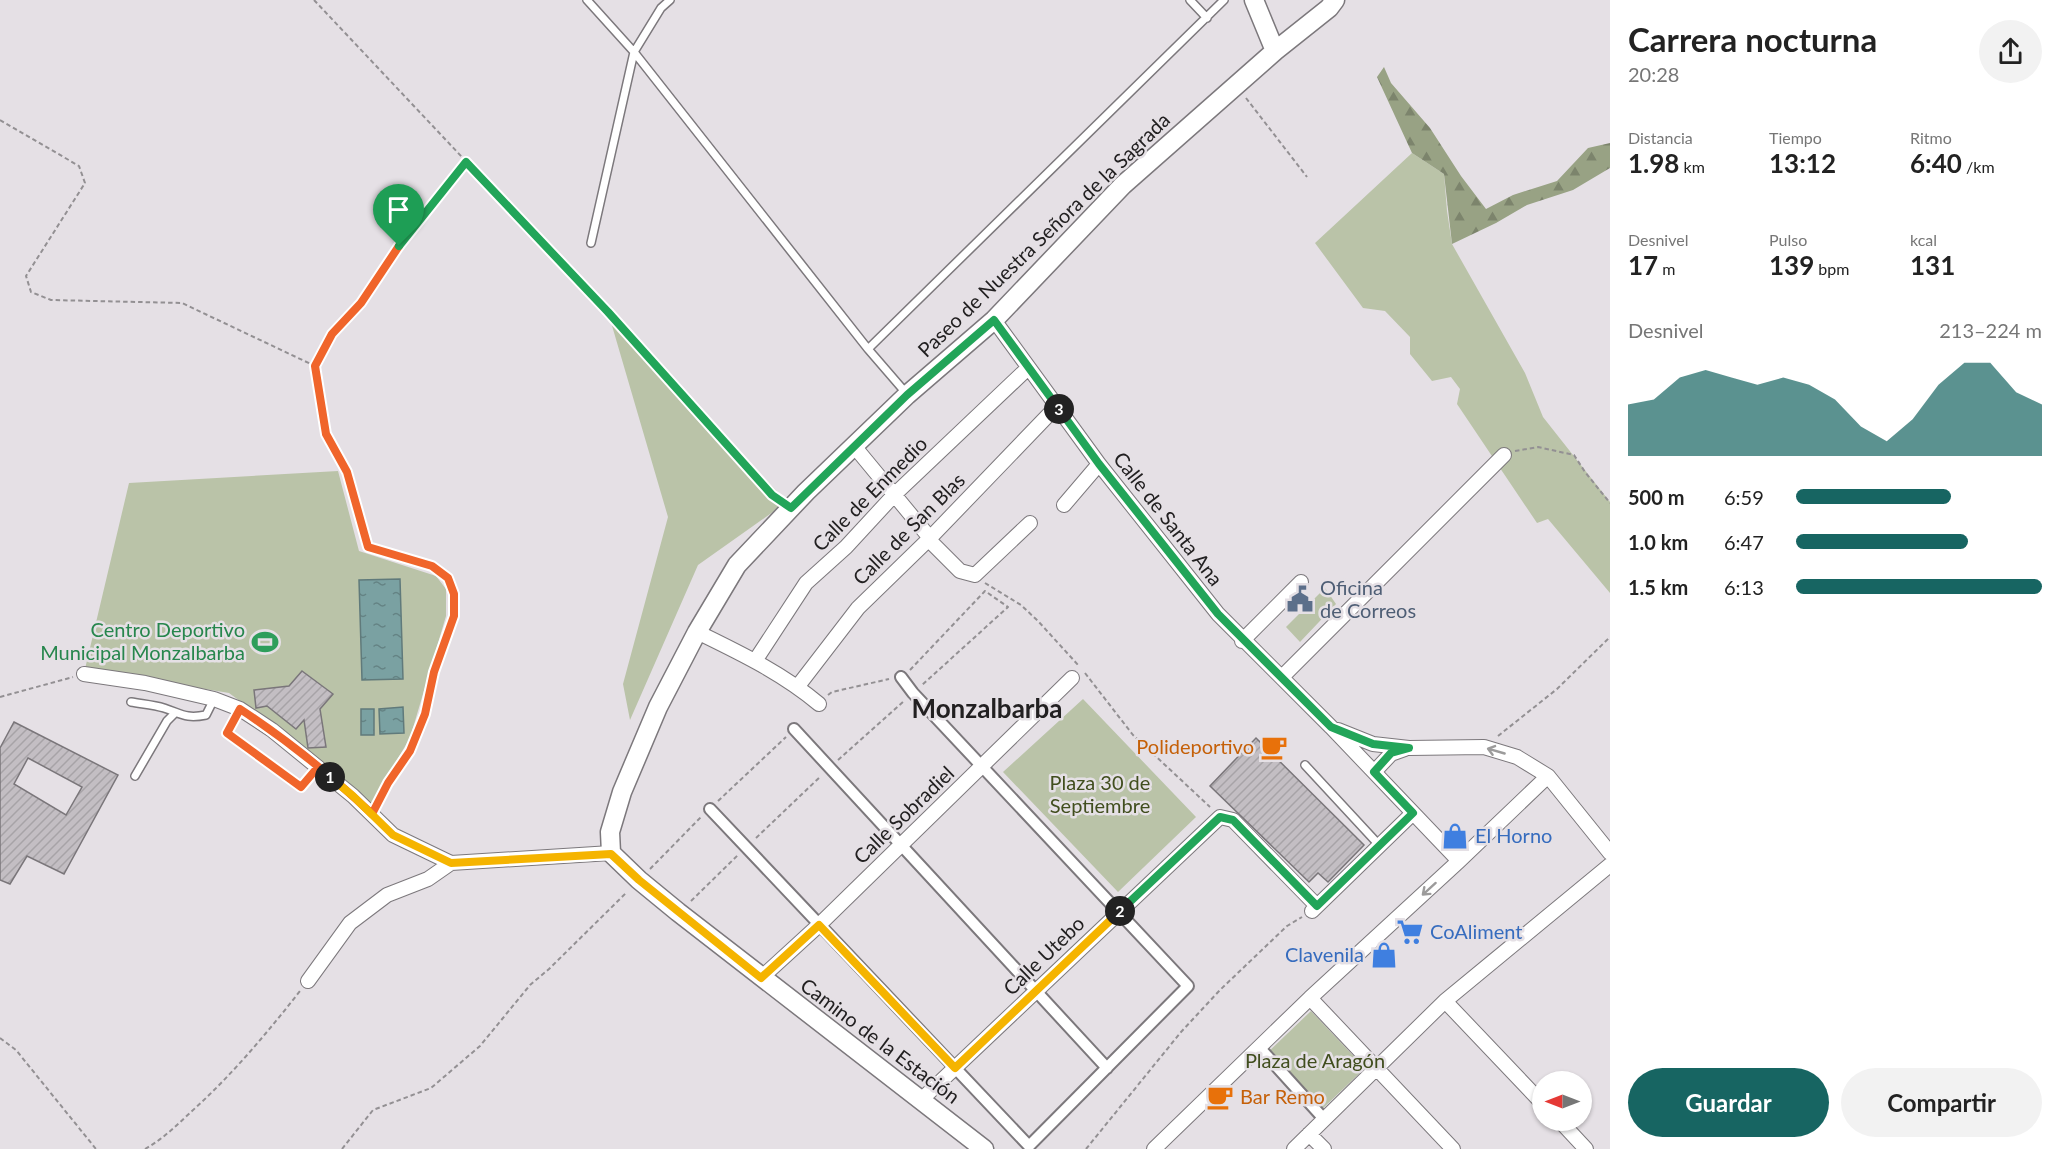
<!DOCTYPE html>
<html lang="es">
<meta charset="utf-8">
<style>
:root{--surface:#fff;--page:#f2f2f2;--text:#222;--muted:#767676;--accent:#176562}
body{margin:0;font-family:Lato,sans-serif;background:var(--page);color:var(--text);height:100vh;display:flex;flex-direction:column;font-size:22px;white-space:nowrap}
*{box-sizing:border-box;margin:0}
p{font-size:20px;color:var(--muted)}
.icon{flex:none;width:33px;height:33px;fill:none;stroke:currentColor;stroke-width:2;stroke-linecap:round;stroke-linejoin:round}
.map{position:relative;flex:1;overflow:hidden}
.drawer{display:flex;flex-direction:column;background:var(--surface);width:450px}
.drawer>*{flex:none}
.needle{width:39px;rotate:270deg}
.buttons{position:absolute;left:1532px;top:1071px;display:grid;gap:12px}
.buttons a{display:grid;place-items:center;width:60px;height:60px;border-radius:50%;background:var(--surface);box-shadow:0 2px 4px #0004;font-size:30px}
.pin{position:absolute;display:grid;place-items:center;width:51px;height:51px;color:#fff;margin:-62px -26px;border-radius:50% 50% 50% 0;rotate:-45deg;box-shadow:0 0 6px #0007}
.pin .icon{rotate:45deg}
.km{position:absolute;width:30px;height:30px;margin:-15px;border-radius:50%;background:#222;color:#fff;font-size:16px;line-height:30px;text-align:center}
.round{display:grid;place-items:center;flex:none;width:63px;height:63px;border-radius:32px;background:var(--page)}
.head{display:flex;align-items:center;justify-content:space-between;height:102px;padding:0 18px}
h1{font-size:33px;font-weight:700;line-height:45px}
.metrics{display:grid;grid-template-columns:repeat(3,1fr);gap:9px;height:102px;padding:6px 18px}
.metrics div{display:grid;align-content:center}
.metrics b{font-size:26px;font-weight:700}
.metrics small{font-size:16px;font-weight:400}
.metrics p{font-size:16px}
.chart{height:168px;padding:12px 18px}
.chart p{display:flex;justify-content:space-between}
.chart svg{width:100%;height:108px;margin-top:6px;fill:var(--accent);opacity:.7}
.action{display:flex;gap:12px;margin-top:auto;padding:12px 18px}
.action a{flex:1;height:69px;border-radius:36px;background:var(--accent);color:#fff;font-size:24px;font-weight:700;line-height:69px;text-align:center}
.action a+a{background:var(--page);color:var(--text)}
ul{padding:0 18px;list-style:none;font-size:20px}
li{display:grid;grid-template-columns:96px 72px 1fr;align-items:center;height:45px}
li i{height:15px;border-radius:8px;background:var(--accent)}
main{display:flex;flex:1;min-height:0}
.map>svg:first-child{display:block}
.green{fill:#bac3a8}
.forest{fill:url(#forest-firs)}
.water{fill:url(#water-ripples);stroke:#607a7b;stroke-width:1.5}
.building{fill:url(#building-hatch);stroke:#7a767a;stroke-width:1.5;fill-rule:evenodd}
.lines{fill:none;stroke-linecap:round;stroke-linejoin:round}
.service-casing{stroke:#7c787c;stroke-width:10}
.pedestrian-casing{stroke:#7c787c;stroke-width:14}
.minor-casing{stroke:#7c787c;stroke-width:16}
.tertiary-casing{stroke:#7c787c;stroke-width:21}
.path{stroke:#939093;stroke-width:2;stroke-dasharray:4.5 3;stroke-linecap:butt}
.service{stroke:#fff;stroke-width:7}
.pedestrian{stroke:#fff;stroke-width:10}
.minor{stroke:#fff;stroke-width:14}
.tertiary{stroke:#fff;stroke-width:18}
.oneway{stroke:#9c9b9b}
.split-1-casing{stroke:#fff;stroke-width:12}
.split-2-casing{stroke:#fff;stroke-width:12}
.split-3-casing{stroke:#fff;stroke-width:12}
.split-4-casing{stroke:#fff;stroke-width:12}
.split-1{stroke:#f0652b;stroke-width:8}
.split-2{stroke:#f5b400;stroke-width:8}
.split-3{stroke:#22a559;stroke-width:8}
.split-4{stroke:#22a559;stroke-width:8}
.labels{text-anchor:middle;stroke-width:5;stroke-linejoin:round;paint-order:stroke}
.street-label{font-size:20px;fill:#222021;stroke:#e5e0e5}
.service-label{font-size:20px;fill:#4e5e75;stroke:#e5e0e5;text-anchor:start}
.leisure-label{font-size:20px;fill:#27864d;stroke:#e5e0e5;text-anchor:end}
.food-label{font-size:20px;fill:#c56008;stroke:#e5e0e5;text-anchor:end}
.park-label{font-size:20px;fill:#414e1e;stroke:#e5e0e5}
.shop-label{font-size:20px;fill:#366cbe;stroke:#e5e0e5;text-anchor:start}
.district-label{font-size:26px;font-weight:bold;fill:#222021;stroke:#e5e0e5}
</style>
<main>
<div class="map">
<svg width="1610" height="1149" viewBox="0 0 1610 1149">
<defs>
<pattern id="forest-firs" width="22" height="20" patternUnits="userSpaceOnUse" patternTransform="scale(1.5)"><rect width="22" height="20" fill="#98a284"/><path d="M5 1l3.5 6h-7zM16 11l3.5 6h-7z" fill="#7c846c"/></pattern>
<pattern id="water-ripples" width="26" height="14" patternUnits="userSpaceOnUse" patternTransform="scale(1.5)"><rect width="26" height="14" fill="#7aa1a2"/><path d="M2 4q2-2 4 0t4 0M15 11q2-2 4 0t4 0" fill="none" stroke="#648384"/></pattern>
<pattern id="building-hatch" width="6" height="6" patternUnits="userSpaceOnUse" patternTransform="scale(1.5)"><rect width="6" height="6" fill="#c3bec3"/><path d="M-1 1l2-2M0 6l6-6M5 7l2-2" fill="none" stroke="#a7a3a7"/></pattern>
</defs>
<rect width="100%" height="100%" fill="#e5e0e5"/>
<path class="green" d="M1412,153L1444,174L1447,211L1452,244L1525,373L1543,417L1610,502V593L1548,519L1537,523L1457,404L1460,389L1451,377L1432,381L1410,354V337L1385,311L1363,308L1315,243Z
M608,312L787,502L698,565L630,720L623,684L668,517Z
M338,471L359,551L436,576L446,589V616L410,738L371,804L314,756L229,693L85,669L129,483Z
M1325,588L1336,604L1300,642L1286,627Z
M1083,699L1196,817L1118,892L1003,772Z
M1311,1011L1365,1068L1318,1113L1266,1054Z"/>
<path class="forest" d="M1384,67L1391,83L1430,128L1461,176L1486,209L1513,195L1557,181L1588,148L1610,143V168L1573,190L1527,205L1496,223L1452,244L1444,174L1412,153L1377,77Z"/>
<path class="water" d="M400,579L403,679L362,680L359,580Z
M403,707L404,733L380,734L379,709Z
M361,709H374V735H361Z"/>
<path class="building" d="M302,671L333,694L320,709L326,747L308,748L304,720L296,729L267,706L256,708L254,690L289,686Z
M14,722L118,775L64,874L27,856L10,884L0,880V748ZM28,758L82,787L66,815L14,784Z
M1256,738L1364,845L1328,882L1318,873L1309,882L1210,786Z"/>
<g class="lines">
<g class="service-casing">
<path id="service" d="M587,0L634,52L868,349L906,393
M1190,0L1207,18
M591,243L634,52L661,8L670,0
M868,349L1224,0
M131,702C142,704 154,705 164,708C182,714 186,719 206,715L214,699
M240,709L227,733L301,787L318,767
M1305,765L1380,846
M135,776L167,721L175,713"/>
</g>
<g class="pedestrian-casing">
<path id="pedestrian" d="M794,729L1107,1068
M710,809L1029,1146L1188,986L913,693L901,677
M1259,1047L1324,1119"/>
</g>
<g class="minor-casing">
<path id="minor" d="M994,320L1099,464L1218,614L1331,727L1459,861
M854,446L930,538
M1064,505L1099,464
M928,539L960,571L975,575L1030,523
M697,632C740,653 782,673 819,704
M1242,641L1301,582
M755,661L806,583L846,547L894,495L1028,368
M84,674L145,683L214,699L240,709L272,730L353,796L393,835L451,863
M1282,677L1504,455
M798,686L858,608L930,538L1057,406
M1338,730L1373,744L1409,748L1484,747L1517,757L1548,776L1610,853
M1374,772L1391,754L1405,749
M1312,911L1413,813
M761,978L819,925L1072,678
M308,981L350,923L387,895L428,879L451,863L611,853
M1310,998L1453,1149
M1445,1001L1542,1103
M921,1100L1220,817L1233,820L1317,906
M1559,1120L1586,1149
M1309,1134L1324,1149
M1154,1149L1310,998L1459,861L1548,776
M1294,1149L1445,1001L1610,865"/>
</g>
<g class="tertiary-casing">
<path id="tertiary" d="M1254,0L1275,51
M984,1149L678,912L639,880L611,853L610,832L622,792L658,707L697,632L737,565L806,492L907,395L994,320L1123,185L1275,51L1329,8L1335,0"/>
</g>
<path class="path" d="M314,0L608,312L772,495L778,499
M1246,98L1307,177
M0,120L79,166L85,183L26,276L31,292L51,300L182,303L315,366
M1515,451L1538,447L1574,455L1585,472L1610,503
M985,583L1021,605L1038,621L1079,666
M910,670L985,591L1008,607L921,686
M1085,673L1133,735L1210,807
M828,695L832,692L889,679
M0,697L73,677
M1498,736L1557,689L1610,637
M838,760L903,702
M718,801L786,737
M378,802L410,751L425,714L434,672L454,616V594L448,578L432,566L368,547L347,472L326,434L315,366L332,334L361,303L399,246L466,162
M756,838L821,776
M650,869L701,817
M691,901L738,855
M0,1038L16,1050L96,1149
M145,1149C163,1139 177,1125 192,1111C232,1075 267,1033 300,991
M342,1149L373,1110L431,1088L480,1046L530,985L549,969L627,892
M1086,1149L1181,1032L1220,990L1287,926L1302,917"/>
<use href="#service" class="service"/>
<use href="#pedestrian" class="pedestrian"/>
<use href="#minor" class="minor"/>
<use href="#tertiary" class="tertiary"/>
</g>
<defs><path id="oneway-shaft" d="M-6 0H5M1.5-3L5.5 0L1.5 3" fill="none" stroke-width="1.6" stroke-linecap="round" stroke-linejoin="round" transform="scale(1.5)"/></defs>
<g class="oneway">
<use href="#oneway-shaft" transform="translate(1496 751) rotate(-164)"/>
<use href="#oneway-shaft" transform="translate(1429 889) rotate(138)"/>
</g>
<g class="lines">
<g class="split-1-casing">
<path id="split-1" d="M330,777L318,767L301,787L227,733L240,709C287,740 332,776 372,814L388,783L410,751L425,714L434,672L454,616V594L448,578L432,566L368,547L347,472L326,434L315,366L332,334L361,303L399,246"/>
</g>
<g class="split-2-casing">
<path id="split-2" d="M330,777L353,796L393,835L451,863L611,854L639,880L761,978L819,925L955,1068L1120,911"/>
</g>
<g class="split-3-casing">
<path id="split-3" d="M1059,409L1099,464L1218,614L1331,727L1373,744L1409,748L1391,753L1374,772L1413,813L1317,906L1233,820L1220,817L1120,911"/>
</g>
<g class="split-4-casing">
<path id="split-4" d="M399,246L466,162L608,312L772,495L791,508L907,395L994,320L1059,409"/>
</g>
<use href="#split-1" class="split-1"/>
<use href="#split-2" class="split-2"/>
<use href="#split-3" class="split-3"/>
<use href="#split-4" class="split-4"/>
</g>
<defs>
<g id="civic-bare" transform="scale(2.07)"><path d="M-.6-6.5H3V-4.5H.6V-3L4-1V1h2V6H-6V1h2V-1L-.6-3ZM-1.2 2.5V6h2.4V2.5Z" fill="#5c6f8a" stroke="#e5e0e5" stroke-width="2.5" paint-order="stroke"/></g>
<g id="stadium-bare" transform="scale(2.07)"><path d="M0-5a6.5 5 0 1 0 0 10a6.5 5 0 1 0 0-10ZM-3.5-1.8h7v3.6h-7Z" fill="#2e9e5b" stroke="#e5e0e5" stroke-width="2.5" paint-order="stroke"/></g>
<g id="cafe-bare" transform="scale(2.07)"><path d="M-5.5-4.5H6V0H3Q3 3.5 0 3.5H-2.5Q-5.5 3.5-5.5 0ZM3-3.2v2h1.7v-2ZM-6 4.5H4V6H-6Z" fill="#e8710a" stroke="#e5e0e5" stroke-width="2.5" paint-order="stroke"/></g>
<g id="shop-bare" transform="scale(2.07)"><path d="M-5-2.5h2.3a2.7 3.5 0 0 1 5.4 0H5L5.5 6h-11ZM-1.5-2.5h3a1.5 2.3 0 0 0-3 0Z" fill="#3f7fe0" stroke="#e5e0e5" stroke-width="2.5" paint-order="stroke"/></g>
<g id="supermarket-bare" transform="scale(2.07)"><path d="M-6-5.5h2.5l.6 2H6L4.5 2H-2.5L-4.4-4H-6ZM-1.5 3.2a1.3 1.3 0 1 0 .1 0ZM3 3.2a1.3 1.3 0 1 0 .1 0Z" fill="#3f7fe0" stroke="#e5e0e5" stroke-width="2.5" paint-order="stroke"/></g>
</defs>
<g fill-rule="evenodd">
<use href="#civic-bare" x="1300" y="599"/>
<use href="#stadium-bare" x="265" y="642"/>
<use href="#cafe-bare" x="1274" y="747"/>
<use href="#shop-bare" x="1455" y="836"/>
<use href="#supermarket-bare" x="1410" y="932"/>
<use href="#shop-bare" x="1384" y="955"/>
<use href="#cafe-bare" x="1220" y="1097"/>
</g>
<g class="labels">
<g class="street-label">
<text transform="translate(1044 235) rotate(-44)" y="7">Paseo de Nuestra Señora de la Sagrada</text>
<text transform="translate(870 494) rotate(-45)" y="7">Calle de Enmedio</text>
<text transform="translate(1168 519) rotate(52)" y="7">Calle de Santa Ana</text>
<text transform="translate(909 529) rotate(-45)" y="7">Calle de San Blas</text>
<text transform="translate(904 815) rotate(-44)" y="7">Calle Sobradiel</text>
<text transform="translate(1044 956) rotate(-44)" y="7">Calle Utebo</text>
<text transform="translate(880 1041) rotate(37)" y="7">Camino de la Estación</text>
</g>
<g class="service-label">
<text x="1320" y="595">Oficina<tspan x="1320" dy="23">de Correos</tspan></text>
</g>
<g class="leisure-label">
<text x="245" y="637">Centro Deportivo<tspan x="245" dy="23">Municipal Monzalbarba</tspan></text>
</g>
<g class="food-label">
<text x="1254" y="754">Polideportivo</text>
<text x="1240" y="1104" text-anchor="start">Bar Remo</text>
</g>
<g class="park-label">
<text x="1100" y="790">Plaza 30 de<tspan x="1100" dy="23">Septiembre</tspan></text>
<text x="1315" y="1068">Plaza de Aragón</text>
</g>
<g class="shop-label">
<text x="1475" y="843">El Horno</text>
<text x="1430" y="939">CoAliment</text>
<text x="1364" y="962" text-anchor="end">Clavenila</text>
</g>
<g class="district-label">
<text x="987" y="718">Monzalbarba</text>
</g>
</g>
</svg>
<div class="buttons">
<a><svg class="needle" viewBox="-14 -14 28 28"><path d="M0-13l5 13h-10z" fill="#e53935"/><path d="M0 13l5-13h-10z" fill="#767676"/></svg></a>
</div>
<div class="pin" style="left:399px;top:246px;background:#1e9e55"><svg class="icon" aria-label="arrive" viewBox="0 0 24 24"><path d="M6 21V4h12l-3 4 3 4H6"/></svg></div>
<b class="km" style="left:330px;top:777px">1</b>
<b class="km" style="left:1120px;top:911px">2</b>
<b class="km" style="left:1059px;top:409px">3</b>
</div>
<section class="drawer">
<div class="head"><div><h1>Carrera nocturna</h1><p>20:28</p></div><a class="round"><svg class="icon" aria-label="share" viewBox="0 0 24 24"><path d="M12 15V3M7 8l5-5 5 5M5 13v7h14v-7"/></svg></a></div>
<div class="metrics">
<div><p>Distancia</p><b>1.98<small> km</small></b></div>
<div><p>Tiempo</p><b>13:12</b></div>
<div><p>Ritmo</p><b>6:40<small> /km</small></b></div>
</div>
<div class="metrics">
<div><p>Desnivel</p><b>17<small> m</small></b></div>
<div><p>Pulso</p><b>139<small> bpm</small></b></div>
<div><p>kcal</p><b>131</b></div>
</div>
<div class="chart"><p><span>Desnivel</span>213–224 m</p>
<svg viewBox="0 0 160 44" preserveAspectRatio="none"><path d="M0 44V23L10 21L20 12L30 9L40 12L50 15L60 12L70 15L80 21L90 32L100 38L110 29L120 15L130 6L140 6L150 18L160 23V44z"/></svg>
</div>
<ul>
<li><b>500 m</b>6:59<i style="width:63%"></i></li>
<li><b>1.0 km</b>6:47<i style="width:70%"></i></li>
<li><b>1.5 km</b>6:13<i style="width:100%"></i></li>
</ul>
<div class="action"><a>Guardar</a><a>Compartir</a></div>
</section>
</main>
